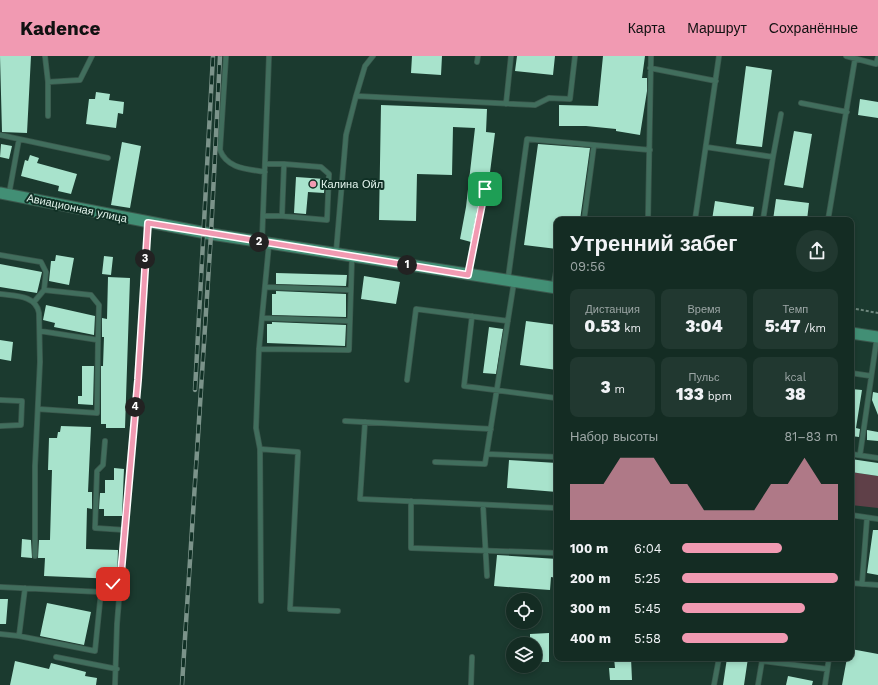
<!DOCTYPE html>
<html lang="ru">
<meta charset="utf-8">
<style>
:root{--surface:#142c23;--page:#213830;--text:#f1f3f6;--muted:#9da7a6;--line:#334841;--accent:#f19ab2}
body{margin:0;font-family:"Work Sans",sans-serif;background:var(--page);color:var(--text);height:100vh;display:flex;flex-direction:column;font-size:15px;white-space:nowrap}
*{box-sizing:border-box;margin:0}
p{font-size:13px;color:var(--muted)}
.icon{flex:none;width:22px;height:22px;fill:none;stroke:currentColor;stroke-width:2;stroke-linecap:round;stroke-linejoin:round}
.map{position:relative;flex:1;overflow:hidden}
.details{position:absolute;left:554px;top:161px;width:300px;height:444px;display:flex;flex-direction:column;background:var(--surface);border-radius:8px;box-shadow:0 2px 6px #0003,0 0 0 1px var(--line)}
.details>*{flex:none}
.fabs{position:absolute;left:506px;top:537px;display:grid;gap:8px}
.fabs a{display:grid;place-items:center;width:36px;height:36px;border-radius:50%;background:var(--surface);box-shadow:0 2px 6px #0003,0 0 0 1px var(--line);font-size:20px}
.pin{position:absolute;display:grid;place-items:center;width:34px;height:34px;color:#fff;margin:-17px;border-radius:8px;box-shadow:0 2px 6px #0006}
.km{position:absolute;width:20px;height:20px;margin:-10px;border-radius:50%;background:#222;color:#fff;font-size:11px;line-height:20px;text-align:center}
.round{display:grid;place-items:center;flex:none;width:42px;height:42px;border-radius:21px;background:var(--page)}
.summary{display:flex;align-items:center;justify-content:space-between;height:68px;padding:0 16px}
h1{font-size:22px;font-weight:800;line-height:30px}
.stats{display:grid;grid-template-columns:repeat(3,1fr);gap:6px;height:68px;padding:4px 16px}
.stats div{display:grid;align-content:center;border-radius:8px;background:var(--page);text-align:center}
.stats b{font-size:17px;font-weight:800}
.stats small{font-size:11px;font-weight:400}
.stats p{font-size:11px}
.chart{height:112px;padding:8px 16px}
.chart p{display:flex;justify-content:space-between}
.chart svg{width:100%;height:72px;margin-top:4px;fill:var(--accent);opacity:.7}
ul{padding:0 16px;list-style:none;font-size:13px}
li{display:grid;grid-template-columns:64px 48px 1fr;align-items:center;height:30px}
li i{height:10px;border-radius:5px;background:var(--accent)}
header{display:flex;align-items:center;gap:24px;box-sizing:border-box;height:56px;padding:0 20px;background:var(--accent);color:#111}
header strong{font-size:19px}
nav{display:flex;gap:22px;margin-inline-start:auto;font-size:14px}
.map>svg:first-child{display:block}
.green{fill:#5f4048}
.building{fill:#a8e3cc}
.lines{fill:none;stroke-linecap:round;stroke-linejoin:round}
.service-casing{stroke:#3b584d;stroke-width:6}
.secondary-casing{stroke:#3b584d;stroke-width:13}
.path{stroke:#6e877d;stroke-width:2;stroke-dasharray:3 2;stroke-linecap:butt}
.service{stroke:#416e5d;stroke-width:4.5}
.secondary{stroke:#428f75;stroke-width:11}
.rail-casing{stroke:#7b938a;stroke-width:4.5}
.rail{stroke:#103025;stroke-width:3;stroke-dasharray:9;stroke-linecap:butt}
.route-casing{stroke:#fff;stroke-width:8}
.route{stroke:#f19ab2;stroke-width:5}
.poi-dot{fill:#f19ab2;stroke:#103025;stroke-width:1.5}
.labels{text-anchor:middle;stroke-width:4;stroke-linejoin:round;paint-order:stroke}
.poi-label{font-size:11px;fill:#e3f4ed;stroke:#103025;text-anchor:start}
.street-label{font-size:11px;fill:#e3f4ed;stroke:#103025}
</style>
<header>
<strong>Kadence</strong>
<nav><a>Карта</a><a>Маршрут</a><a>Сохранённые</a></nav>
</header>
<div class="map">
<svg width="878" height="629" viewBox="0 0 878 629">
<rect width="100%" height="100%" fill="#1b3a2f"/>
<path class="green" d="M851,416L878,420V452L851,449Z"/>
<path class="building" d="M0,0H31L27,77L2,76Z
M412,0H442L441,19L411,17Z
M517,0H555L553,19L515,15Z
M603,0H645L642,22H647V35L640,79L616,75V73L586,70H559V49L598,50Z
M746,10L772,14L762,91L736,88Z
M96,36L110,38L109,44L124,46L123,58L118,57L116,72L86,68L89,43H95Z
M860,43L878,46V62L858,59Z
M381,49L487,53L486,76L495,77L488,132L484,129L481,132L471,186L460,183L466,151L475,72L453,71L452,119L417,118L416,165L379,164Z
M794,75L812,78L803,132L784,129Z
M122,86L141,90L130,152L111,149Z
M1,88L12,90L9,103L0,101Z
M538,88L590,92L580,164H557V193L524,189Z
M30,99L39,102L37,107L77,118L71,138L58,135L59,130L21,120L25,104L28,105Z
M296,121L325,123L324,137L308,136L306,158L294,157Z
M776,143L809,147L807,164H773Z
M715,145L754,151L752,164H712Z
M56,199L74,202L69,229L49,225L51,205H55Z
M104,200L113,201L111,219L102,218Z
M0,208L42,216L37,237L0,231Z
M276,217L347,219L346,230L276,228Z
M364,220L400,226L396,248L361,243Z
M108,221L130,222L125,372H106V368H101V310H103L104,281H102V262L107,263Z
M276,235L346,238V261L272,259V238H276Z
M46,249L95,260L94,279L54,271L55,267L43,264Z
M526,265L557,269V314L520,309Z
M272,266L346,269L345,290L267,287V268H272Z
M489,271L503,273L496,318L483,317Z
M0,284L13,286L11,305L0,303Z
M82,310H94L93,349L78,348V340H82Z
M851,333L862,334L856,372L860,373L859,381L851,380Z
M873,336L878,337V359L872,344Z
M61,370L91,371L88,436H92V453L87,452L86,493L118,494L117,523L44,520L45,502H38L39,484H50L52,414H48L49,382H57L58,376H60Z
M867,374L878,376V385L867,384Z
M851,403L878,407V420L851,416Z
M509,404L557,407V436L507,432Z
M114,412L124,413L122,460H104V453H99L100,437H105V424H114Z
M873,474H878V519L867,517Z
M22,483L31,484L32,502L21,501Z
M497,499L557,503V522L551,521L550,534L494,530Z
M0,543H8L6,568H0Z
M47,547L91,556L84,589L40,580Z
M549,577V606H535V588H530V578Z
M851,593L878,598V629H842L847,602H851Z
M614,602H631L632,624H610L609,612H615Z
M727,602H748L744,629H723Z
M15,605L49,613L51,607L86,616L85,620L97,622L96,629H10Z
M788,620L813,625L812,629H786Z"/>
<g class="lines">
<g class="service-casing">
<path id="service" d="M45,0L48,26V60
M226,0L220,94C227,113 248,113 265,116
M846,0L876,8L878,1
M477,6L478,0
M650,12L716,25
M48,26L80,24L92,0
M356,40L365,10L373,0
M801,47L847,56
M506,48L511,0
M0,79L108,102
M706,91L773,101L763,164
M773,101L781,58
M9,138L19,83
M263,160H282L284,108H265
M282,160L327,164L329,118L321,111L284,108
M584,164L594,89L650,94
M648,164L651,0
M695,164L719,0
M828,164L855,3
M262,185L269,0
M269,188L259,293L256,372L260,393L298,396L290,553L338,555
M336,197L346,79L356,40L535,49L549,42L570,43L575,0
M0,199L41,206L46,216L44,234
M468,217L485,133
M508,223L527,83L594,89
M265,231L351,234
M553,232L557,210
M0,238C15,240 36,239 39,257L40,306L35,410V500
M34,246L44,234L91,239L99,249L98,284L40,275
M472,260L464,330L556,342
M262,262L350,265
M259,293L349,294L352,201
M851,317L871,320
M407,324L416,253L508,265
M0,344L22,345L21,369L0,370
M38,353L97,357L98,284
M345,365L491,373
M365,366L360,443L557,452
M105,385L103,409L97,415L95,472L125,474
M260,393L261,545
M487,398L557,401
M851,398L878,402
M860,399L877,281
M435,406L485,408L514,226
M411,445V492L557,497
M483,449L487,520
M851,459L878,463
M851,527L878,529
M862,528L867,462
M0,531L101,536L95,595L19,580
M101,536L113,528L120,529
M0,578L19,580L25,532
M56,601L117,613
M115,629L117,568L137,324L148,167
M471,629L472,601
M714,629L719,602
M758,629L762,605L827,613
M825,629L829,602"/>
</g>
<g class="secondary-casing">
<path id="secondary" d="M0,137L211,178L557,232
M851,277L878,281"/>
</g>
<path class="path" d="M851,252L878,257"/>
<use href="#service" class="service"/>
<use href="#secondary" class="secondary"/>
<g class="rail-casing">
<path id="rail" d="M195,334L213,0
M182,629L211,178L220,0"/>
</g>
<use href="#rail" class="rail"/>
</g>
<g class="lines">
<g class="route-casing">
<path id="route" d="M113,528L120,529L138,324L148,167L468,219L485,133"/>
</g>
<use href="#route" class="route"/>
</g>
<circle class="poi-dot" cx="313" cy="128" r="4"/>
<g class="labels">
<g class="poi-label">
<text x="321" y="132">Калина Ойл</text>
</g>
<g class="street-label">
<text transform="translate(77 152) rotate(12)" y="4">Авиационная улица</text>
</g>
</g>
</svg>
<div class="fabs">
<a><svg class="icon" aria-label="locate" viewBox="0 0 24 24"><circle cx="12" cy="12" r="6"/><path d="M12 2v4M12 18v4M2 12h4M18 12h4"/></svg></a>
<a><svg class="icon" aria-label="layers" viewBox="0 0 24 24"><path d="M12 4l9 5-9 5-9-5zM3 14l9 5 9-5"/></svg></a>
</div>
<div class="pin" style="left:485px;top:133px;background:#1e9e55"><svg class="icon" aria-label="arrive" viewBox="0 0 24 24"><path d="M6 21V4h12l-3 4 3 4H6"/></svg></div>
<div class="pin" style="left:113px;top:528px;background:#d93025"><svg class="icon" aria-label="check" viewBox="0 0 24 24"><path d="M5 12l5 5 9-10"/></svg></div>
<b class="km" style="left:407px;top:209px">1</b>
<b class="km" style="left:259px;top:186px">2</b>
<b class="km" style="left:145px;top:203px">3</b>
<b class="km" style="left:135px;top:351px">4</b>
<section class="details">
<div class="summary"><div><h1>Утренний забег</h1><p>09:56</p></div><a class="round"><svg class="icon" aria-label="share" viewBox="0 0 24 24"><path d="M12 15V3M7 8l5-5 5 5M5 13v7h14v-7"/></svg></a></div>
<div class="stats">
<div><p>Дистанция</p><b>0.53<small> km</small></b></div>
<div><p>Время</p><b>3:04</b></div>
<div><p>Темп</p><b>5:47<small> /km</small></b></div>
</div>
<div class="stats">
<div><b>3<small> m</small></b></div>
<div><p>Пульс</p><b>133<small> bpm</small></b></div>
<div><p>kcal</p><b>38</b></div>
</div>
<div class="chart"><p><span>Набор высоты</span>81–83 m</p>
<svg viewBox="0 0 160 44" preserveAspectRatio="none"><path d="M0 44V22L10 22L20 22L30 6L40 6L50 6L60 22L70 22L80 38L90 38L100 38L110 38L120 22L130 22L140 6L150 22L160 22V44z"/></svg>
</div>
<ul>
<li><b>100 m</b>6:04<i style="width:64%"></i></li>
<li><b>200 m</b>5:25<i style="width:100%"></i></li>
<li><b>300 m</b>5:45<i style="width:79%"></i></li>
<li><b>400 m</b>5:58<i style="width:68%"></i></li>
</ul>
</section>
</div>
